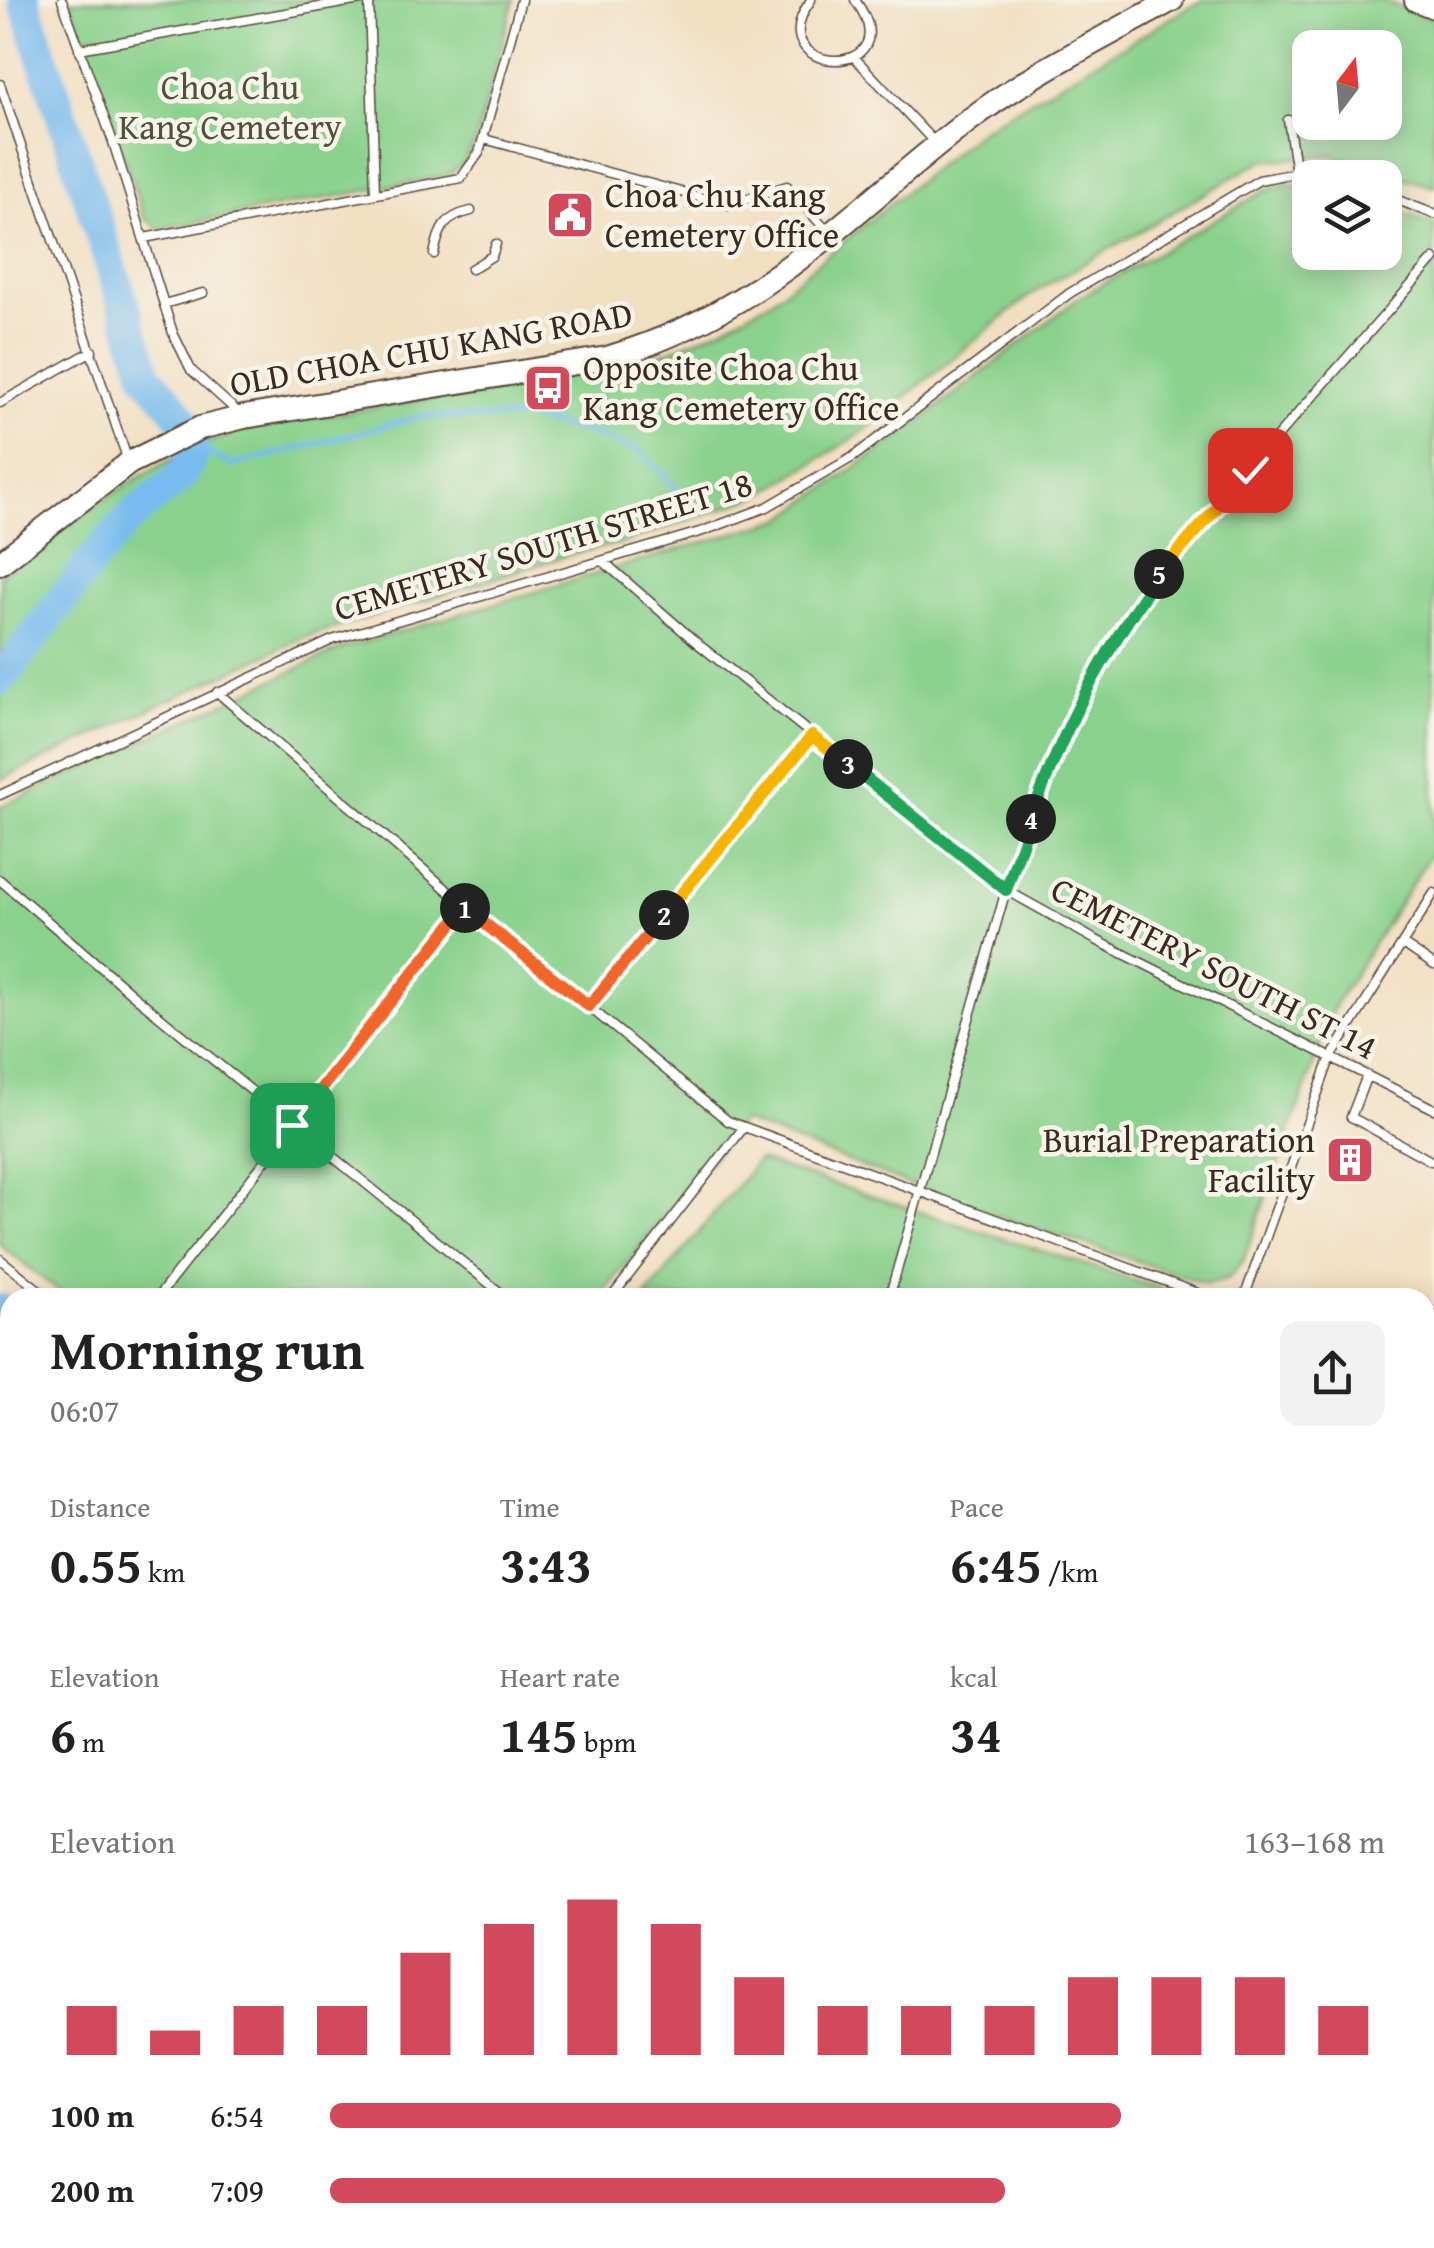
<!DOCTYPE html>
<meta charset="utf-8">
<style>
:root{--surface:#fff;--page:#f2f2f2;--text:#222;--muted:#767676;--accent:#d1495b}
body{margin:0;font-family:"Gentium Book Plus",serif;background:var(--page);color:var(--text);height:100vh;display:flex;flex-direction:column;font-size:38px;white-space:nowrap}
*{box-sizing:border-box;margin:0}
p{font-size:32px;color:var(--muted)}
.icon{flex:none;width:55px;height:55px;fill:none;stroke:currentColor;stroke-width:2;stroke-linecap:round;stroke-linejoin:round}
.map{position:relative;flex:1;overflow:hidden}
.drawer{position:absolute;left:0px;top:1288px;width:1435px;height:962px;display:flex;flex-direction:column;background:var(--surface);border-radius:30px 30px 0 0;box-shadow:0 5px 25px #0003}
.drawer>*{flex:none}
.needle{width:65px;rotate:16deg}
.buttons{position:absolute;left:1292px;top:30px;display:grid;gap:20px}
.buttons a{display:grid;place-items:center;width:110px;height:110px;border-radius:20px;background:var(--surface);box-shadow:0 5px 25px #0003;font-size:50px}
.pin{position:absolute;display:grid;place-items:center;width:85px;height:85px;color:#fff;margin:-42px;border-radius:20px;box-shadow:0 5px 15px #0006}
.km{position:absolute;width:50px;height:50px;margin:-25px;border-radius:50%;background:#222;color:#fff;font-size:28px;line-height:50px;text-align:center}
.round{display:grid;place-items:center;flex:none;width:105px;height:105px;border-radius:20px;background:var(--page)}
.summary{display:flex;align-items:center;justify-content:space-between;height:170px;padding:0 50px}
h1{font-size:55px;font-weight:600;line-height:75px}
.figures{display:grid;grid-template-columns:repeat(3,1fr);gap:15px;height:170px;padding:10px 50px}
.figures div{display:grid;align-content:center}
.figures b{font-size:50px;font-weight:600}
.figures small{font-size:28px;font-weight:400}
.figures p{font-size:28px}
.chart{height:280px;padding:20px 50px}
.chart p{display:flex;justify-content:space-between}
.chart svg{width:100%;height:180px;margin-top:10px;stroke:var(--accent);stroke-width:6}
ul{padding:0 50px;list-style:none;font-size:32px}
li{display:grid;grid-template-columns:160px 120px 1fr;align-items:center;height:75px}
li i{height:25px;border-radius:12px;background:var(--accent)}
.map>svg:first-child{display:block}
.green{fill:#89d18d;stroke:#627e56;stroke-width:2.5;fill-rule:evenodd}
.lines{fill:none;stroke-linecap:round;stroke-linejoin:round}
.stream{stroke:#78bbee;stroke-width:5}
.river{stroke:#78bbee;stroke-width:32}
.lane-casing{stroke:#564537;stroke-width:11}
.secondary-casing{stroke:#564537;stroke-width:26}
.lane{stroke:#fff;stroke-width:8}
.secondary{stroke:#fff;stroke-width:22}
.split-1-casing{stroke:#fff;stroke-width:20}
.split-2-casing{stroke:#fff;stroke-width:20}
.split-3-casing{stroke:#fff;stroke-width:20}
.split-4-casing{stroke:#fff;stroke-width:20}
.split-5-casing{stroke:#fff;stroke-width:20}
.split-6-casing{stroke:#fff;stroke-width:20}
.split-1{stroke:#f0652b;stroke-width:12}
.split-2{stroke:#f0652b;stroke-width:12}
.split-3{stroke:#f5b400;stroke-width:12}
.split-4{stroke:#22a559;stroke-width:12}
.split-5{stroke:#22a559;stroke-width:12}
.split-6{stroke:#f5b400;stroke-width:12}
.labels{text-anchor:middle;stroke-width:9;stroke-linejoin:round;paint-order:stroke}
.park-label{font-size:35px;fill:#4e543a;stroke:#f7f3e8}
.poi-label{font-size:35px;fill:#3b2a1e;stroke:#f7f3e8;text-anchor:start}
.street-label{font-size:35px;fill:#3b2a1e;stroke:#f7f3e8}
</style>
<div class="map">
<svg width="1434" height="2248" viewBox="0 0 1434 2248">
<rect width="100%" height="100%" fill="#f7f3e8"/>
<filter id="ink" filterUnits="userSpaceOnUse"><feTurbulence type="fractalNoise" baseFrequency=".01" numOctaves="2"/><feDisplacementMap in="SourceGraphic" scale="20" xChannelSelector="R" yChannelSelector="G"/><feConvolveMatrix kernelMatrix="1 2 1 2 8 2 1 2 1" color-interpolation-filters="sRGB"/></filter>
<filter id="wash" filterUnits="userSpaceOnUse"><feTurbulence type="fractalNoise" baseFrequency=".0048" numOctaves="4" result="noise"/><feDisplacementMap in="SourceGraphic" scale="40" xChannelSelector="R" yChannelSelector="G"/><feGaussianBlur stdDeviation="2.25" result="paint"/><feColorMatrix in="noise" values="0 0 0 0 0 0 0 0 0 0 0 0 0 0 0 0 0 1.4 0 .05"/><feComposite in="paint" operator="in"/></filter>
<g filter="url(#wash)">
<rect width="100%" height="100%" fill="#f2dfc2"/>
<path class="green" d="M70,0H514L475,143L463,164L446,176L160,229L144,218Z
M1202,0H1381L1434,20V187L1330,155L1261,161L1033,293L857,436L760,495L623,543L575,553L302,638L0,780V575C81,516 157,452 256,427L607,369L659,355L720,329L772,300L982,129ZM1310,48H1385V122H1310Z
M1287,184L1310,186V252H1385V206L1434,224V849L1335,1004L1243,1261L1229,1278L1207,1284L955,1202L742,1121L600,1297H66L0,1245V807L338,650L782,519L915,425L1077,299L1265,191Z
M758,1160L1186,1297L645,1298Z
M0,1335L10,1343V1889L0,1893Z
M1434,2024V2248H1318L1324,2240H1425V2047Z"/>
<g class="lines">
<path class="stream" d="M194,446L233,465L422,416L526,418L591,433L640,451L672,483L688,518"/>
<path class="river" d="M0,680C43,627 83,568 130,518C148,499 188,481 193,453C198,428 162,394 147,376L24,0
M0,1310L10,1318"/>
</g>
</g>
<g filter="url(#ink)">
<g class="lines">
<g class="lane-casing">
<path id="lane" d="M62,0L113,142L173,333L191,370L240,414
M369,0L375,194
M811,0C755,78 915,82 855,0
M79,49L360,0
M854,57L937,145
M0,84L127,458
M1288,120L1296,173
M484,139L729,205L787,186L827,231
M1385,195L1434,214
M144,238L461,178L479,153L521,0
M434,254C439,229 444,217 471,211
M471,269L492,256L496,244
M164,304L203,293
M0,403L92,351
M604,562L697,643L1006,890L1094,939L1434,1109
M217,692L466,906L728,1121L1211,1298
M0,795L332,640L703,531L767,507L853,457L1070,293L1259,180L1296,173L1335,178
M0,880L132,994L507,1298
M1403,944L1434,965
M589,1006L812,736
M1366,1078L1351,1117L1431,1161
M0,1259L49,1298
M157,1298L466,906
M611,1298L744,1127
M889,1298L1006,890L1053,757L1097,666L1172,556L1434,259
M1244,1298L1330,1059L1434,893
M0,1879L10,1875
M1425,2010L1434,1987
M0,2095L10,2103
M1425,2186L1434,2209
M164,2240L174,2248
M287,2240L295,2248
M793,2248L794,2240
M853,2248L854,2240
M924,2248L925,2240"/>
</g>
<g class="secondary-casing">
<path id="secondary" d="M1416,0L1434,7
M0,563L129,463L200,428L244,417L607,358C766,311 842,218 968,121C1031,73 1104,38 1172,0
M1425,1348L1434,1323
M1425,1473L1434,1445
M1072,2248L1078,2240
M1117,2248L1123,2240"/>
</g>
<use href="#lane" class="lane"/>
<use href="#secondary" class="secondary"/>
</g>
</g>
<g class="lines" filter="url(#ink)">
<g class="split-1-casing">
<path id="split-1" d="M292,1125L465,908"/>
</g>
<g class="split-2-casing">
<path id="split-2" d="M465,908L589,1006L664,915"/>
</g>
<g class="split-3-casing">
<path id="split-3" d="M664,915L812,736L848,764"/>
</g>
<g class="split-4-casing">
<path id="split-4" d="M848,764L1006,890L1031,819"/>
</g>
<g class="split-5-casing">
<path id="split-5" d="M1031,819C1065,724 1101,657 1159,574"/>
</g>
<g class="split-6-casing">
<path id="split-6" d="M1159,574L1250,470"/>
</g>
<use href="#split-1" class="split-1"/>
<use href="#split-2" class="split-2"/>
<use href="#split-3" class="split-3"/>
<use href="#split-4" class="split-4"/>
<use href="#split-5" class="split-5"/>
<use href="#split-6" class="split-6"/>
</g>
<defs>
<g id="civic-square" transform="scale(2.5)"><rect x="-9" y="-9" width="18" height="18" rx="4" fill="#d1495b" stroke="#f7f3e8"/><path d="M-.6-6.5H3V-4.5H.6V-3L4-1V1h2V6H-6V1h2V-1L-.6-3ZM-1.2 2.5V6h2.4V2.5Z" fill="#fff"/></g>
<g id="bus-square" transform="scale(2.5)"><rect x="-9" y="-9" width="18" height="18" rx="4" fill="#d1495b" stroke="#f7f3e8"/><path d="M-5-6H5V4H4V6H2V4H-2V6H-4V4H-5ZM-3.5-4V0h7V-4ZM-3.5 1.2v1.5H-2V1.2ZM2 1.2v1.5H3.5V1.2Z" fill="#fff"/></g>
<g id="building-square" transform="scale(2.5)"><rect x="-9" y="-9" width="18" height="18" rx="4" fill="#d1495b" stroke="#f7f3e8"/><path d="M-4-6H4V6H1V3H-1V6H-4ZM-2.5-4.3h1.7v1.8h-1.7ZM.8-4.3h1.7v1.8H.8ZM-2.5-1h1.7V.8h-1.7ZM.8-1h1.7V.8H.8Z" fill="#fff"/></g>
</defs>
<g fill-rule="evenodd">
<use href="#civic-square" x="570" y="215"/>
<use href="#bus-square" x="548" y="388"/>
<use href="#building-square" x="1350" y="1160"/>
</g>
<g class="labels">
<g class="park-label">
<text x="230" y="99">Choa Chu<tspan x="230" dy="40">Kang Cemetery</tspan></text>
</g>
<g class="poi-label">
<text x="605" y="207">Choa Chu Kang<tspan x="605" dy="40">Cemetery Office</tspan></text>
<text x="583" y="380">Opposite Choa Chu<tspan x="583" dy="40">Kang Cemetery Office</tspan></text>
<text x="1315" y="1152" text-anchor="end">Burial Preparation<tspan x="1315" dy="40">Facility</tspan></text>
</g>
<g class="street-label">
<text transform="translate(431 349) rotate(-10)" y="12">OLD CHOA CHU KANG ROAD</text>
<text transform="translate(543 546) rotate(-17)" y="12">CEMETERY SOUTH STREET 18</text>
<text transform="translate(1214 968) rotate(27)" y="12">CEMETERY SOUTH ST 14</text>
</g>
</g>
</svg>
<div class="buttons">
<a><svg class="needle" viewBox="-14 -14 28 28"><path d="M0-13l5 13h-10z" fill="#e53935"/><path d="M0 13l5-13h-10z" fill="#767676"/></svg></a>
<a><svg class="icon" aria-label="layers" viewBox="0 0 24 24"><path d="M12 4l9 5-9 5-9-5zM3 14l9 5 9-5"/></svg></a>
</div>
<div class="pin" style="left:292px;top:1125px;background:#1e9e55"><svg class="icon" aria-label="arrive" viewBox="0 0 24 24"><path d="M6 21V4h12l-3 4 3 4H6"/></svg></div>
<div class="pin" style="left:1250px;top:470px;background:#d93025"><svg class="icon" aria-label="check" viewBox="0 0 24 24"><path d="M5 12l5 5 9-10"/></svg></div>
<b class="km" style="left:465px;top:908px">1</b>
<b class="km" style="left:664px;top:915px">2</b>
<b class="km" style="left:848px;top:764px">3</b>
<b class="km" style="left:1031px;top:819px">4</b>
<b class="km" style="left:1159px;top:574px">5</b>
<section class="drawer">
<div class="summary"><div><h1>Morning run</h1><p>06:07</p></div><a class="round"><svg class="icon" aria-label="share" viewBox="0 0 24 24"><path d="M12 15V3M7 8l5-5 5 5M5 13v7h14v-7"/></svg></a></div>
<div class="figures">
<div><p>Distance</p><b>0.55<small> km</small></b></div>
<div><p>Time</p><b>3:43</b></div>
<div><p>Pace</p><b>6:45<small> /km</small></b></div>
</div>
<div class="figures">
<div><p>Elevation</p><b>6<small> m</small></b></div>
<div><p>Heart rate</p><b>145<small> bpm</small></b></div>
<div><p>kcal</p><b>34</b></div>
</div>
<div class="chart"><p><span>Elevation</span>163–168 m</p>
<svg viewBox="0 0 160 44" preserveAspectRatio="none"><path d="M5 44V32M15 44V38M25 44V32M35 44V32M45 44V19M55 44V12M65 44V6M75 44V12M85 44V25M95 44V32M105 44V32M115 44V32M125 44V25M135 44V25M145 44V25M155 44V32"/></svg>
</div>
<ul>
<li><b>100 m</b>6:54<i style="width:75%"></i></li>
<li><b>200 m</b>7:09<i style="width:64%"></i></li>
</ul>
</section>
</div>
